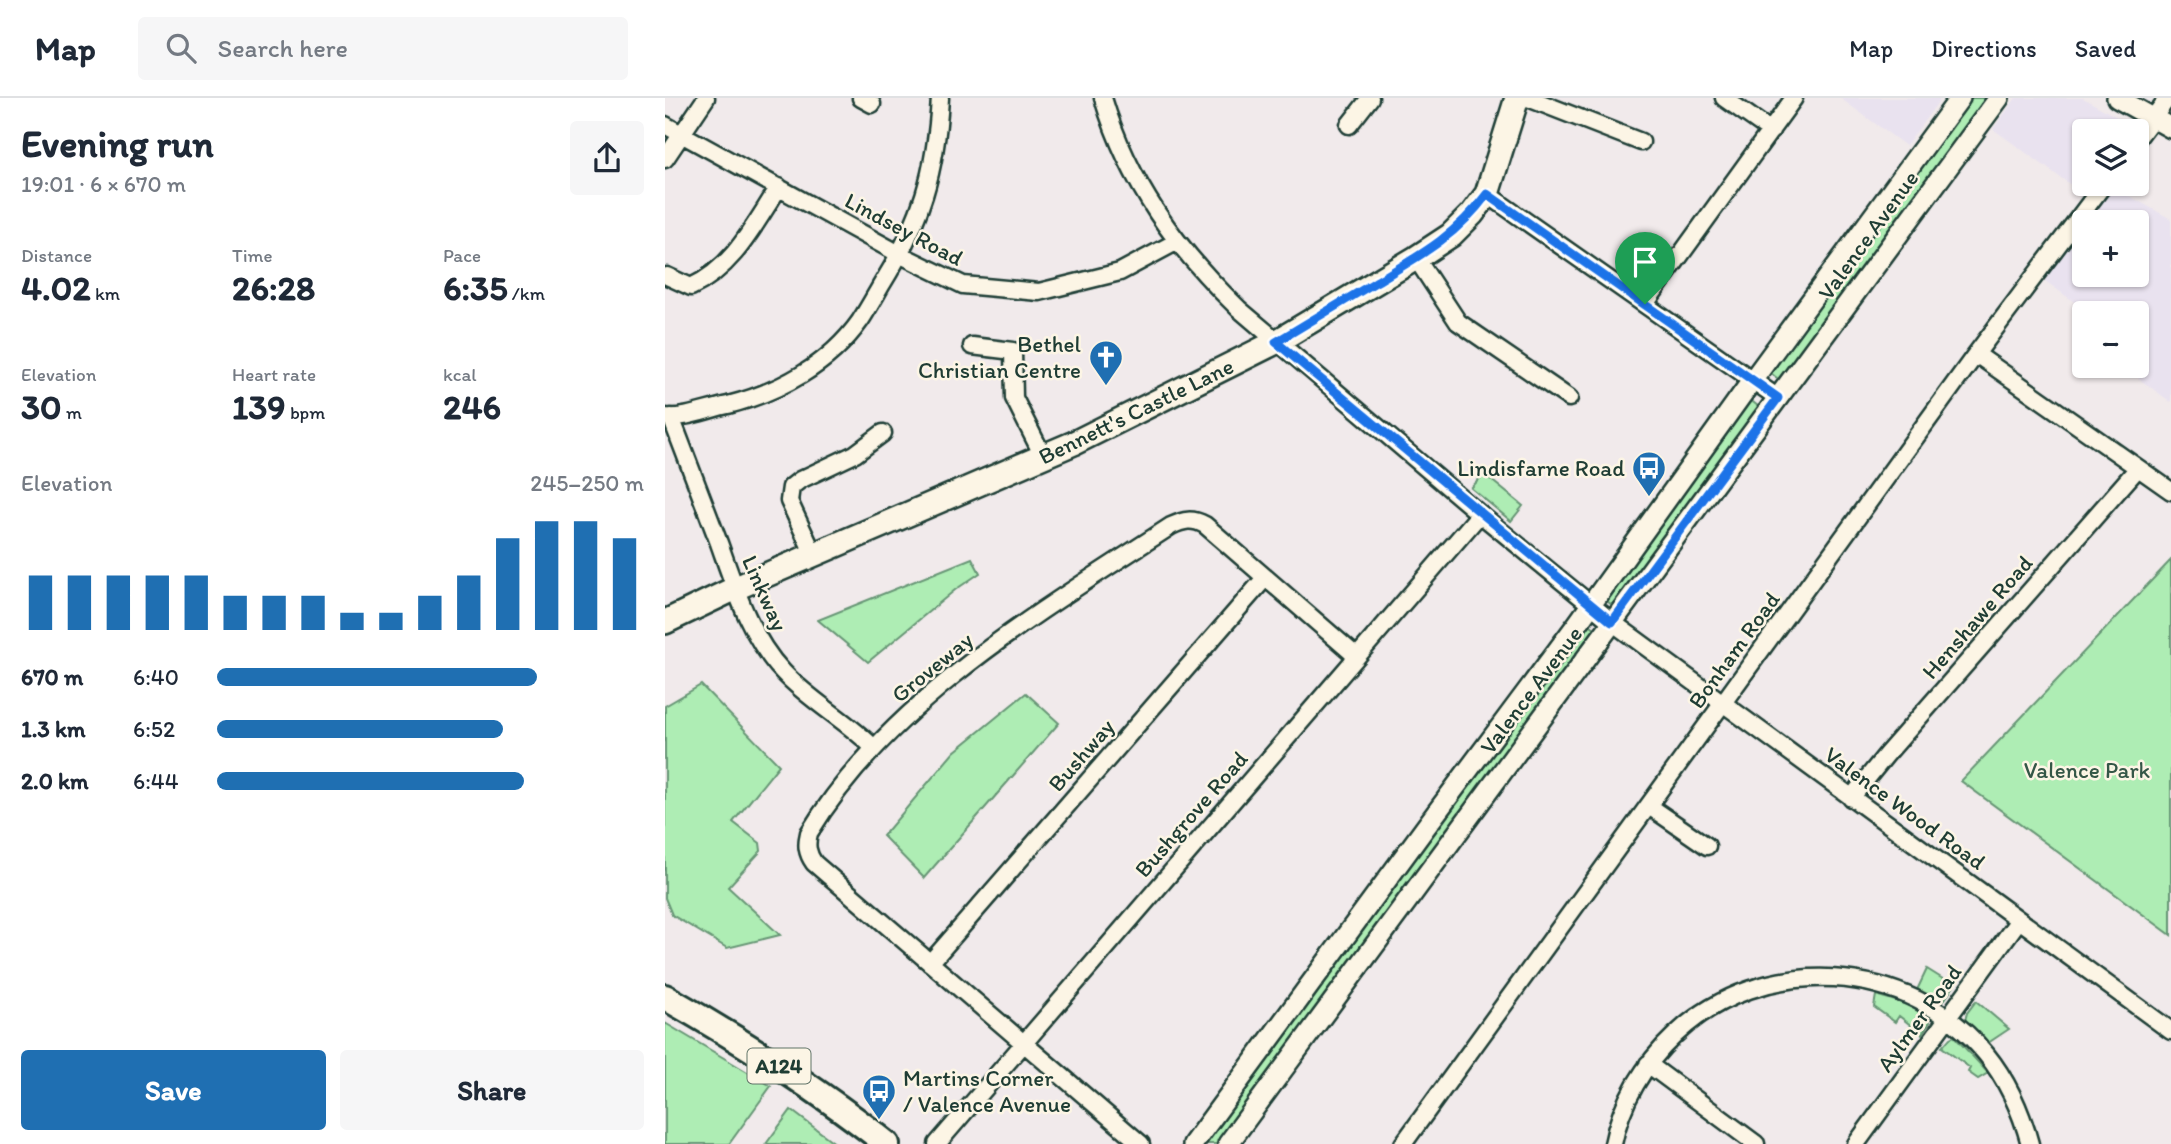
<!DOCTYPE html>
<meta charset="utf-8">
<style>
:root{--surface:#fff;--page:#f6f6f7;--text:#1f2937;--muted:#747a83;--line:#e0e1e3;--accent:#1f6fb2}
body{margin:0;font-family:Itim,sans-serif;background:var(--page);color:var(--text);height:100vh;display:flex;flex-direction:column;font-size:26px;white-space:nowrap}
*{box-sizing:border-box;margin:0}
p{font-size:23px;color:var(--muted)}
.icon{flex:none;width:38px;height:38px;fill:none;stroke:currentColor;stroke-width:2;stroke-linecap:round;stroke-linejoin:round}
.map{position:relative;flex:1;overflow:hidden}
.panel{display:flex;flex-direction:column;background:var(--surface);width:665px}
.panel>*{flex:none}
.buttons{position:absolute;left:1407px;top:21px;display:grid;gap:14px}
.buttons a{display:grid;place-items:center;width:77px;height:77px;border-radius:7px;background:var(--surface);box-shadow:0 2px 5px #0004;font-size:35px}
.pin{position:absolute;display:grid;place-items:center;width:60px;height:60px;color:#fff;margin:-72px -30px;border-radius:50% 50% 50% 0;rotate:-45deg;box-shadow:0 0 7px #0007}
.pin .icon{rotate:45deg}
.round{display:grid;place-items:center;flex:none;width:74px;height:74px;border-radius:7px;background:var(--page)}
.headline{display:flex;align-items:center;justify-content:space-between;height:119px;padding:0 21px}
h1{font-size:38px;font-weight:700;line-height:52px}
.figures{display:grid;grid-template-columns:repeat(3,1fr);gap:10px;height:119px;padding:7px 21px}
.figures div{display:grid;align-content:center}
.figures b{font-size:35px;font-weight:700}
.figures small{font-size:19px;font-weight:400}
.figures p{font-size:19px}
.chart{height:196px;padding:14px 21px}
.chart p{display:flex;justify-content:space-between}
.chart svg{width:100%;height:126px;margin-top:7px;stroke:var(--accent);stroke-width:6}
.action{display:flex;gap:14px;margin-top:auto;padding:14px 21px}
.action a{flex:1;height:80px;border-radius:7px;background:var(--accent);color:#fff;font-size:28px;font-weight:700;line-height:80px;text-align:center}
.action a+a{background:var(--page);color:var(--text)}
ul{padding:0 21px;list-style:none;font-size:23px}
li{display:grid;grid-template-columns:112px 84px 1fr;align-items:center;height:52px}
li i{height:18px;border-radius:9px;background:var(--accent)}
header{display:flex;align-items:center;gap:42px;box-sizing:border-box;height:98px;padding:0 35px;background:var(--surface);border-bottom:2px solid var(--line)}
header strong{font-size:33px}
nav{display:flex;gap:38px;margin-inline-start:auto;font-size:24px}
.search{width:490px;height:63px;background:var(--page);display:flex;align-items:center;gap:18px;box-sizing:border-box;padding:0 24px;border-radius:7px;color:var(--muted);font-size:26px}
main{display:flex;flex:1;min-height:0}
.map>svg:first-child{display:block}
.built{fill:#e9e2ef}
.green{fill:#aeedb4;stroke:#669574;stroke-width:2}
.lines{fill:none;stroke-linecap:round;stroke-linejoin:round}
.minor-casing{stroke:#1f3d34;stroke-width:21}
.tertiary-casing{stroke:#1f3d34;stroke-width:24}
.secondary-casing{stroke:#1f3d34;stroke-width:28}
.primary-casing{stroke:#1f3d34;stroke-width:30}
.minor{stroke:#fcf5e5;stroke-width:16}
.tertiary{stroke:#fcf5e5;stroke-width:19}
.secondary{stroke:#fcf5e5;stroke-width:23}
.primary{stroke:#fcf5e5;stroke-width:24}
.route-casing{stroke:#fff;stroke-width:14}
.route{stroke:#1a73e8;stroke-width:9}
.labels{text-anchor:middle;stroke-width:5;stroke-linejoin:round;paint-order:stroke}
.shield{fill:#fcf5e5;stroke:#617469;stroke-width:2}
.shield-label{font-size:21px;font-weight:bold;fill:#1f3d34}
.street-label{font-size:23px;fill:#1f3d34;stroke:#fcf5e5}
.poi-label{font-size:23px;fill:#1f3d34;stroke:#fcf5e5;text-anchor:end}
.park-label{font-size:23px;fill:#345747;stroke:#fcf5e5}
</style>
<header>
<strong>Map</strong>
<div class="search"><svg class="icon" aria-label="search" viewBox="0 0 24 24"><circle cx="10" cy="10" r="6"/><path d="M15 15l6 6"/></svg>Search here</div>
<nav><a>Map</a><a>Directions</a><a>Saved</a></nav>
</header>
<main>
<section class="panel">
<div class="headline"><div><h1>Evening run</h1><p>19:01 · 6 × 670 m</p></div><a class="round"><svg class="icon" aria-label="share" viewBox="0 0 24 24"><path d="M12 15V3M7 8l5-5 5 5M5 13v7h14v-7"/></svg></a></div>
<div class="figures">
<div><p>Distance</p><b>4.02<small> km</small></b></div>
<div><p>Time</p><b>26:28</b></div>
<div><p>Pace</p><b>6:35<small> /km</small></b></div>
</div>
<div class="figures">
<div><p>Elevation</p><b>30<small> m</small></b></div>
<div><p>Heart rate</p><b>139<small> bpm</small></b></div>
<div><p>kcal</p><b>246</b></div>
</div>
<div class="chart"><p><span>Elevation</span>245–250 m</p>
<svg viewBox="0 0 160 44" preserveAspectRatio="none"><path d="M5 44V25M15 44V25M25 44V25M35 44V25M45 44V25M55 44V32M65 44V32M75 44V32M85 44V38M95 44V38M105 44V32M115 44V25M125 44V12M135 44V6M145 44V6M155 44V12"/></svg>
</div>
<ul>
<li><b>670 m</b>6:40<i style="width:75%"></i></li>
<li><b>1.3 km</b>6:52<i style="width:67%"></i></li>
<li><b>2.0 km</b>6:44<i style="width:72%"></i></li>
</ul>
<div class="action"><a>Save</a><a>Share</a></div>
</section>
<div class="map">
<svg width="1506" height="1046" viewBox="0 0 1506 1046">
<rect width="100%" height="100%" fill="#f1eaeb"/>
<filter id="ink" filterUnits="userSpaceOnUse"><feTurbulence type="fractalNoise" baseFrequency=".0143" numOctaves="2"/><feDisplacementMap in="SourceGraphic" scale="14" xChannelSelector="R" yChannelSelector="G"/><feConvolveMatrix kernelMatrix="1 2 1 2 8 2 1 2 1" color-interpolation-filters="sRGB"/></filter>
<g filter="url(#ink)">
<path class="built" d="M1175,0H1276L1241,48Z
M1351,0H1418L1468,28L1464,33H1419V86H1424L1417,95L1328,31Z
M1448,89L1506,121V304L1456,268H1472V215H1419V241L1412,235L1419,226L1412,206L1379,182L1419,127V177H1472V124H1422Z"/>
<path class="green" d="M1303,0H1327L1117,284L1103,273Z
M1084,301L1098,312L951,510L938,500Z
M819,376L858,408L846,423L806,390Z
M307,460L315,475L290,492L203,564L153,522Z
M1506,462V837L1296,683Z
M922,524L935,534L559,1046H539Z
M36,587L114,667L68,724L95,745L96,753L63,789L115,837L62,850L7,817L0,800V608Z
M361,595L394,625L259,780L218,738L289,654Z
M1262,871L1289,888L1280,901L1276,903L1252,892Z
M1211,897C1228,903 1256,908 1265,924L1257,936L1234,918L1230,924L1209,909Z
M1311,903L1344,931L1323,945L1300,922L1302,915Z
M0,925L106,988L64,1046H0Z
M1289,938L1323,975L1313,981L1303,974L1305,970L1277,949L1285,940Z
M126,1012L171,1046H101Z"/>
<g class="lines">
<g class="minor-casing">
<path id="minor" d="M196,0L207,6
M438,0C464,86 511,150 574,211L815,416L947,524L1506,933
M863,0L976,44
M1059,0L1106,33
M0,27L236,157L298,187L374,194L455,174L511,144
M684,27L705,0
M1472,41L1503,0
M0,61L41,0
M822,96L1113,300
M751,160L793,224L904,300
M2,178L26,189C69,169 89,127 114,89
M980,206L1129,0
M307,248L348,253L349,300L378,358
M1311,256L1506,393
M0,319C20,321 43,311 63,307C114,294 164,267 195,223C203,211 210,198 217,186C256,123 271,74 275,0
M6,319C22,361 38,403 54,445C70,490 85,539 118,574C145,603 181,622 209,650
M149,457L124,403L126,389L135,382L190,356L218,335
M1186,700L1221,657L1473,370
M984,708L1042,748
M265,865L600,480
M983,966L1091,1046
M272,1046L815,416
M476,1046L149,765C142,755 141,747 144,735C224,602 379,511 506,428C519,422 527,420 540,427L691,558
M738,1046L1311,256L1439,86
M948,1046C956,1004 979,966 1010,937C1097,854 1244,862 1321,956C1343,983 1356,1013 1365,1046
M1191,1046L1354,822"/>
</g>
<g class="tertiary-casing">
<path id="tertiary" d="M1452,0L1506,30
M528,1046L760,730L913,525L1081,291L1295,0
M563,1046L1334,0"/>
</g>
<g class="secondary-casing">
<path id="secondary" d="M0,524L71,490L409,345L611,244L751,160L786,137L807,116L822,96L852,0"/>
</g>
<g class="primary-casing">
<path id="primary" d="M0,899C77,943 152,990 222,1046"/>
</g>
<use href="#minor" class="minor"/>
<use href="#tertiary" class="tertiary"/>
<use href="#secondary" class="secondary"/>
<use href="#primary" class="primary"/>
</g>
</g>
<g class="lines" filter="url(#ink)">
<g class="route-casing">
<path id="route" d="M822,96L1113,300L947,524L611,244C644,224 676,205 709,185C754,158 790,139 822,96Z"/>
</g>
<use href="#route" class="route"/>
</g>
<defs>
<g id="church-pin" transform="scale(1.75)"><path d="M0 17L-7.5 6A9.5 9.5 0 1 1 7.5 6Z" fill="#1f6fb2" stroke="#fcf5e5"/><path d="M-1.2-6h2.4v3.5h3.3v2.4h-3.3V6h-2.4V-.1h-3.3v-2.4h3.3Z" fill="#fff"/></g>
<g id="bus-pin" transform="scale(1.75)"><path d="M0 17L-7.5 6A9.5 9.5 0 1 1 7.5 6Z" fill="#1f6fb2" stroke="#fcf5e5"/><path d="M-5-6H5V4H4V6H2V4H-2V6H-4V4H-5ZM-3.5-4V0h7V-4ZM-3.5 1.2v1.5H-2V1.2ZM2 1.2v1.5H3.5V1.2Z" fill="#fff"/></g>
</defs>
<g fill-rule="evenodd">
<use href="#church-pin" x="441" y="259"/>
<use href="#bus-pin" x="984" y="370"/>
<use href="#bus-pin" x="214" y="993"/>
</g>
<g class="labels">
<rect class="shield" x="82.5" y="950.5" width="63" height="35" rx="5"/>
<g class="shield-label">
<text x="114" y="975">A124</text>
</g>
<g class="street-label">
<text transform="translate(239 131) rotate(28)" y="8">Lindsey Road</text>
<text transform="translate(1203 137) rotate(-54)" y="8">Valence Avenue</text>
<text transform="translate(471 313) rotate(-26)" y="8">Bennett's Castle Lane</text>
<text transform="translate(100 495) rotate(66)" y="8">Linkway</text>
<text transform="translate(1312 519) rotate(-49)" y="8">Henshawe Road</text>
<text transform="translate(1069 552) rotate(-54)" y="8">Bonham Road</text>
<text transform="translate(267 569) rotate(-39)" y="8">Groveway</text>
<text transform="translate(866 592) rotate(-53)" y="8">Valence Avenue</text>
<text transform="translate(416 657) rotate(-49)" y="8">Bushway</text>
<text transform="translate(1240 710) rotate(36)" y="8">Valence Wood Road</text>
<text transform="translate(526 716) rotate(-49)" y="8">Bushgrove Road</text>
<text transform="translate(1254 920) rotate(-54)" y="8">Aylmer Road</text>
</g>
<g class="poi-label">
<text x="416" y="254">Bethel<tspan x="416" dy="26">Christian Centre</tspan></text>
<text x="960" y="378">Lindisfarne Road</text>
<text x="238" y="988" text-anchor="start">Martins Corner<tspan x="238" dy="26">/ Valence Avenue</tspan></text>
</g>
<g class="park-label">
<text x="1422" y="680">Valence Park</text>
</g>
</g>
</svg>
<div class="buttons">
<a><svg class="icon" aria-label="layers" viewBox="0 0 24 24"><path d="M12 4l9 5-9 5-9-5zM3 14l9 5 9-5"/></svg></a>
<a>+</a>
<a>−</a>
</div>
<div class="pin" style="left:980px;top:206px;background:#1e9e55"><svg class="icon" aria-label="arrive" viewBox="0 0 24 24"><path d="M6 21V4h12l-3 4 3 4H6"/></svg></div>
</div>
</main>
